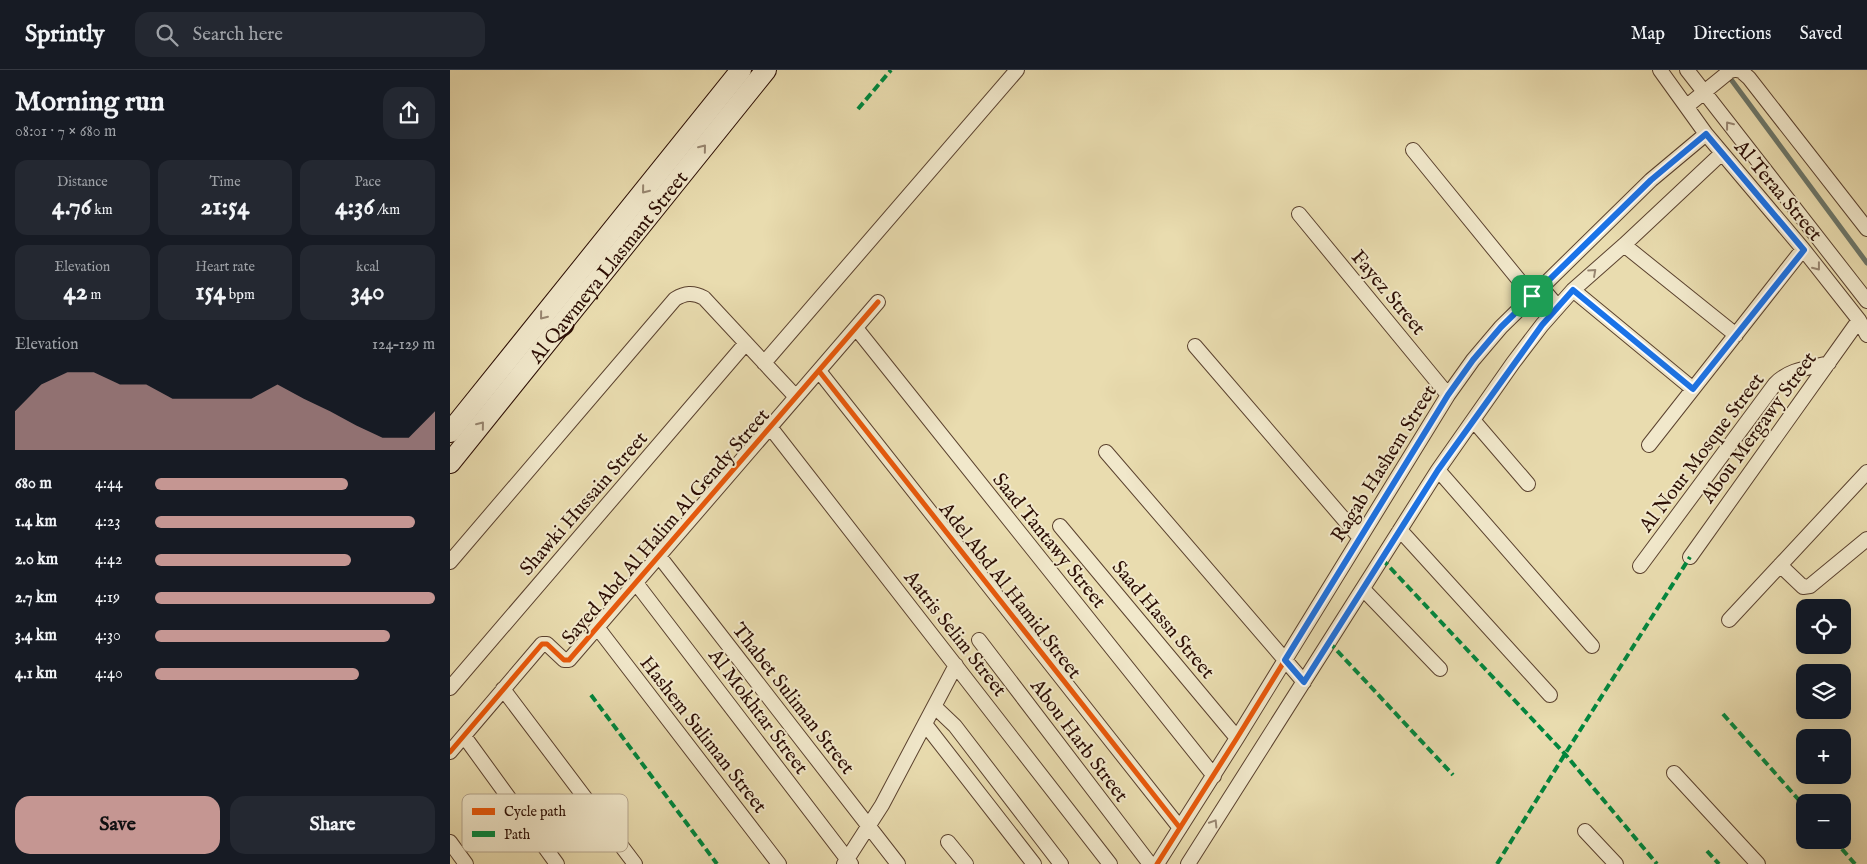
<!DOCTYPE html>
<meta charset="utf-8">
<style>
:root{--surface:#171b24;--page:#242831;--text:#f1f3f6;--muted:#9ea1a6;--line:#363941;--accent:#c59692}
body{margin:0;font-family:"IM FELL English",serif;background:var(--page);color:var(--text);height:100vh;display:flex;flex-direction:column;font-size:19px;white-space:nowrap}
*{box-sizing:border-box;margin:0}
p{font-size:16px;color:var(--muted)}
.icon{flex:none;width:28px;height:28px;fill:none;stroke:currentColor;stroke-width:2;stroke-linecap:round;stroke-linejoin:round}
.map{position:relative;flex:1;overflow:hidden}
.sheet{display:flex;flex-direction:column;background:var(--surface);width:450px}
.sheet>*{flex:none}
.buttons{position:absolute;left:1346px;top:529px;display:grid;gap:10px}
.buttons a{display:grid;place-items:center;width:55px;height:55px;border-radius:10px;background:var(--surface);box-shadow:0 5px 20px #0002;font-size:25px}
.pin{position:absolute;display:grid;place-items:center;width:42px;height:42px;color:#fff;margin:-21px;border-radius:10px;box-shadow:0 2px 8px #0006}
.round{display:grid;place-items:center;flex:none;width:52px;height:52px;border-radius:15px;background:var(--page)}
.head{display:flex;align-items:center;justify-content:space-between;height:85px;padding:0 15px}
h1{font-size:28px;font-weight:700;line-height:38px}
.metrics{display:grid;grid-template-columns:repeat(3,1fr);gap:8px;height:85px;padding:5px 15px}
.metrics div{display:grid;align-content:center;border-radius:12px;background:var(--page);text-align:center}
.metrics b{font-size:25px;font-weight:700}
.metrics small{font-size:14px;font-weight:400}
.metrics p{font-size:14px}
.chart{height:140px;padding:10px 15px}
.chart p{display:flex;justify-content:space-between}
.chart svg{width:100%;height:90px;margin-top:5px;fill:var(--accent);opacity:.7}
.cta{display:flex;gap:10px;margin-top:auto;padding:10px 15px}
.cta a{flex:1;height:58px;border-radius:15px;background:var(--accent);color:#111;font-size:20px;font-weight:700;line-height:58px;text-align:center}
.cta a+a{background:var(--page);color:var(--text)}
ul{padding:0 15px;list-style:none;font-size:16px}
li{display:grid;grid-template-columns:80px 60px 1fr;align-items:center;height:38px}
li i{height:12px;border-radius:6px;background:var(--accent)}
header{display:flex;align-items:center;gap:30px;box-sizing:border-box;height:70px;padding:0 25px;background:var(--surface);border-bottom:1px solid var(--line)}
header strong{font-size:24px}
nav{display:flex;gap:28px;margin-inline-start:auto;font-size:18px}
.search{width:350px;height:45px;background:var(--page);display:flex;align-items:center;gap:12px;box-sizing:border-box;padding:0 18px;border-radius:15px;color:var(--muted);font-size:19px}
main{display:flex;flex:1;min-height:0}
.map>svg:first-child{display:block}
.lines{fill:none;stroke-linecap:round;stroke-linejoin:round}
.stream{stroke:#6c7669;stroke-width:5}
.minor-casing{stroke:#5b422f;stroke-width:16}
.secondary-casing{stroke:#2c0e04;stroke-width:22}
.minor{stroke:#f1e8cb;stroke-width:14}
.secondary{stroke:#f1e8cb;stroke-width:20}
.quiet{stroke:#00873e;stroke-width:4;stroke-dasharray:8 4;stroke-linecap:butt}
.cycleway-casing{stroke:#f1e8cb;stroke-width:8}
.cycleway{stroke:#e8590c;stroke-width:5}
.oneway{stroke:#988671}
.route-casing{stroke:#fff;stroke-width:10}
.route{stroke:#1a73e8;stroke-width:6}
.labels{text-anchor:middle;stroke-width:4;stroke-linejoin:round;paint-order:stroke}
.street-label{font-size:20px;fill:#2c0e04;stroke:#f1e8cb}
.key{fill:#f1e8cb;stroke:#b6a78f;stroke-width:1}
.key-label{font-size:14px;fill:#2c0e04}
</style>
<header>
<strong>Sprintly</strong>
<div class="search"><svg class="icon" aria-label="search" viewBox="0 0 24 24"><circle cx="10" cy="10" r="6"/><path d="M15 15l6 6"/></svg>Search here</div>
<nav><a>Map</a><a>Directions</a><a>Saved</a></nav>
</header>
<main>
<section class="sheet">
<div class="head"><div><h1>Morning run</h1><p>08:01 · 7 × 680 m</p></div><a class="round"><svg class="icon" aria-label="share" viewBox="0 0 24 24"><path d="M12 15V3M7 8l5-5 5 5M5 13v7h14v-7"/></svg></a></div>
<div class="metrics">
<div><p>Distance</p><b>4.76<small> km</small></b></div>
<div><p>Time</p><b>21:54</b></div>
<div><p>Pace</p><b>4:36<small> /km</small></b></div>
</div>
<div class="metrics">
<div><p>Elevation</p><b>42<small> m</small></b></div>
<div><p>Heart rate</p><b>154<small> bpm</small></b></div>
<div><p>kcal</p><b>340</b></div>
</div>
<div class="chart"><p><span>Elevation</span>124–129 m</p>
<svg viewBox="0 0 160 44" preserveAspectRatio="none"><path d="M0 44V25L10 12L20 6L30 6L40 12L50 12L60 19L70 19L80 19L90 19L100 12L110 19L120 25L130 32L140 38L150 38L160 25V44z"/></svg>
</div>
<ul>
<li><b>680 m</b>4:44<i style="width:69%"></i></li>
<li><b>1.4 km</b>4:23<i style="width:93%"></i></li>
<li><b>2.0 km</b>4:42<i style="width:70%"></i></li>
<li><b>2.7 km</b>4:19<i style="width:100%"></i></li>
<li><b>3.4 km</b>4:30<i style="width:84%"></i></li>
<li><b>4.1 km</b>4:40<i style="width:73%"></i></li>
</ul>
<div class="cta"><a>Save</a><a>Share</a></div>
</section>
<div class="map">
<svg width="1417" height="794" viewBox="0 0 1417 794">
<rect width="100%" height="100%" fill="#e9dcaf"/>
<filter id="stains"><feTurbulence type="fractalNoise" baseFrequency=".004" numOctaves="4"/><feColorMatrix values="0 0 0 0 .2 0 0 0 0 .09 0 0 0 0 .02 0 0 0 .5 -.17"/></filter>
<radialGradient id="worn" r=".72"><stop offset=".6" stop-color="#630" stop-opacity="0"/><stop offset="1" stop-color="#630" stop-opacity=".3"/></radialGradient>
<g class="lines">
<path class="stream" d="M1277,4L1417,193"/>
<g class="minor-casing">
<path id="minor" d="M1210,0L1256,64L1353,179L1409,250L1417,265
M1237,0L1417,231
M1286,0L1291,1L1299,8L1417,159
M1237,36L1280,1L1285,0
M963,80L1082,226
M849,144L998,325
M1174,175L1286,265
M1091,217L1108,237
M1123,220L1243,319
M406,258L764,706
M745,276L910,468
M314,293L567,0
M369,301L730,758
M1023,350L1078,414
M320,357L660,794
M1199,375L1353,179
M656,382L854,612
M988,400L1142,576
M610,456L787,668
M950,460L1100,625
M209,486L448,794
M1240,487L1409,250
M0,492L225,229C235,223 243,222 254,228L346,327
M1330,495L1353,517L1360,516L1417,469
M1190,496L1325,314C1339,299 1359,298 1379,293
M186,513L401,794
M913,519L990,599
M1279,550L1417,402
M147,557L329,794
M529,570L700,794
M0,618L296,273
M53,619L185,794
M485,637L505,656L611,794
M475,654L584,794
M14,666L107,794
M0,682L92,574H97L114,590H119L428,232
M1224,703L1308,794
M1135,761L1166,794
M0,772L16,794
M498,772L516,794
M394,794L432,735L506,595
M707,794L787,668L998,325L1023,290L1051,257L1201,110L1256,64
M738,794L988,400L1063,293L1092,255L1123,220L1174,175L1272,83"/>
</g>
<g class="secondary-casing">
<g id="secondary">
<path d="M0,362L291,0"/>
<path id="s1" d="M0,393L316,0"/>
</g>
</g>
<use href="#minor" class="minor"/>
<use href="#secondary" class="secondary"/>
<path class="quiet" d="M408,39L441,0
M932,489L1115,684L1207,794
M879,572L1003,705
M141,625L267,794
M1273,644L1355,737
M1384,770L1405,794
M1257,781L1269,794
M1047,794L1115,684L1240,487"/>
<g class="cycleway-casing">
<path id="cycleway" d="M369,301L730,758
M0,682L92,574H97L114,590H119L428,232
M707,794L787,668L998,325L1023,290L1051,257L1201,110L1256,64"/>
</g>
<use href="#cycleway" class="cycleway"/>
</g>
<defs><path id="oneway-chevron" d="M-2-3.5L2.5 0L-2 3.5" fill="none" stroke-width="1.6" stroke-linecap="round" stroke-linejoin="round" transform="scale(1.25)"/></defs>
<g class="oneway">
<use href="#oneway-chevron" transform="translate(1279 55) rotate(-128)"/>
<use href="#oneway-chevron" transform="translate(253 78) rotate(-51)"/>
<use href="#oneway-chevron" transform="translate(195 120) rotate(129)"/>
<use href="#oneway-chevron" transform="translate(1367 197) rotate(52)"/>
<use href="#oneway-chevron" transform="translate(1143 202) rotate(-42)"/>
<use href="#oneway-chevron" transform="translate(93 246) rotate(129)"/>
<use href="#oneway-chevron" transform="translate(31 355) rotate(-51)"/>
<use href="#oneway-chevron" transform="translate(764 753) rotate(-58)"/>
</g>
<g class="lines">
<g class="route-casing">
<path id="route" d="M1256,64L1354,180L1243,319L1123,220L1092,255L988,400L854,612L835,590L998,325L1023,290L1051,257L1201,110Z"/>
</g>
<use href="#route" class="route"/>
</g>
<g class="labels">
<g class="street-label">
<text transform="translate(1329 120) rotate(50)" y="7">Al Teraa Street</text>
<text dy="7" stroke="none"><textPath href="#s1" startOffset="252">Al Qawmeya Llasmant Street</textPath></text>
<text transform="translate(939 222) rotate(50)" y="7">Fayez Street</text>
<text transform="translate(1308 357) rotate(-54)" y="7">Abou Mergawy Street</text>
<text transform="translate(1251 382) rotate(-53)" y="7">Al Nour Mosque Street</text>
<text transform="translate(933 393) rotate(-58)" y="7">Ragab Hashem Street</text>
<text transform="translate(133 433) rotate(-49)" y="7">Shawki Hussain Street</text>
<text transform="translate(215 456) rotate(-49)" y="7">Sayed Abd Al Halim Al Gendy Street</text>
<text transform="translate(600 470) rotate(51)" y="7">Saad Tantawy Street</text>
<text transform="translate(561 520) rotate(52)" y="7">Adel Abd Al Hamid Street</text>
<text transform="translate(714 549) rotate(50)" y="7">Saad Hassn Street</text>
<text transform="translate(506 563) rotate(52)" y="7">Aatris Selim Street</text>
<text transform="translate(344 628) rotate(52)" y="7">Thabet Suliman Street</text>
<text transform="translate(309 641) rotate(53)" y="7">Al Mokhtar Street</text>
<text transform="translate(254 664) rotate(52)" y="7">Hashem Suliman Street</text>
<text transform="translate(630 670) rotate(53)" y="7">Abou Harb Street</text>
</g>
</g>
<rect x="12" y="724" width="166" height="58" rx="8" class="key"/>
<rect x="22" y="738" width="23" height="7" fill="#e8590c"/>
<rect x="22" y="761" width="23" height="6" fill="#00873e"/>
<g class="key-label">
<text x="54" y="746">Cycle path</text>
<text x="54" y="769">Path</text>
</g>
<rect width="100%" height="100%" filter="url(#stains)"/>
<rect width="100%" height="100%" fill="url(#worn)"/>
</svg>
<div class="buttons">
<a><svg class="icon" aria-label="locate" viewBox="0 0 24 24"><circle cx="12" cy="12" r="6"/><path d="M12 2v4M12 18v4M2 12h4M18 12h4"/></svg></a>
<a><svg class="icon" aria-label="layers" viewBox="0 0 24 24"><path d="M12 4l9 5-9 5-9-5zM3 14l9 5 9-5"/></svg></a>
<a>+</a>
<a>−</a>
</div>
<div class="pin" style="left:1082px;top:226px;background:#1e9e55"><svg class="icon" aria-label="arrive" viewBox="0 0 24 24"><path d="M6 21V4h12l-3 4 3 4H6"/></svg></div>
</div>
</main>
